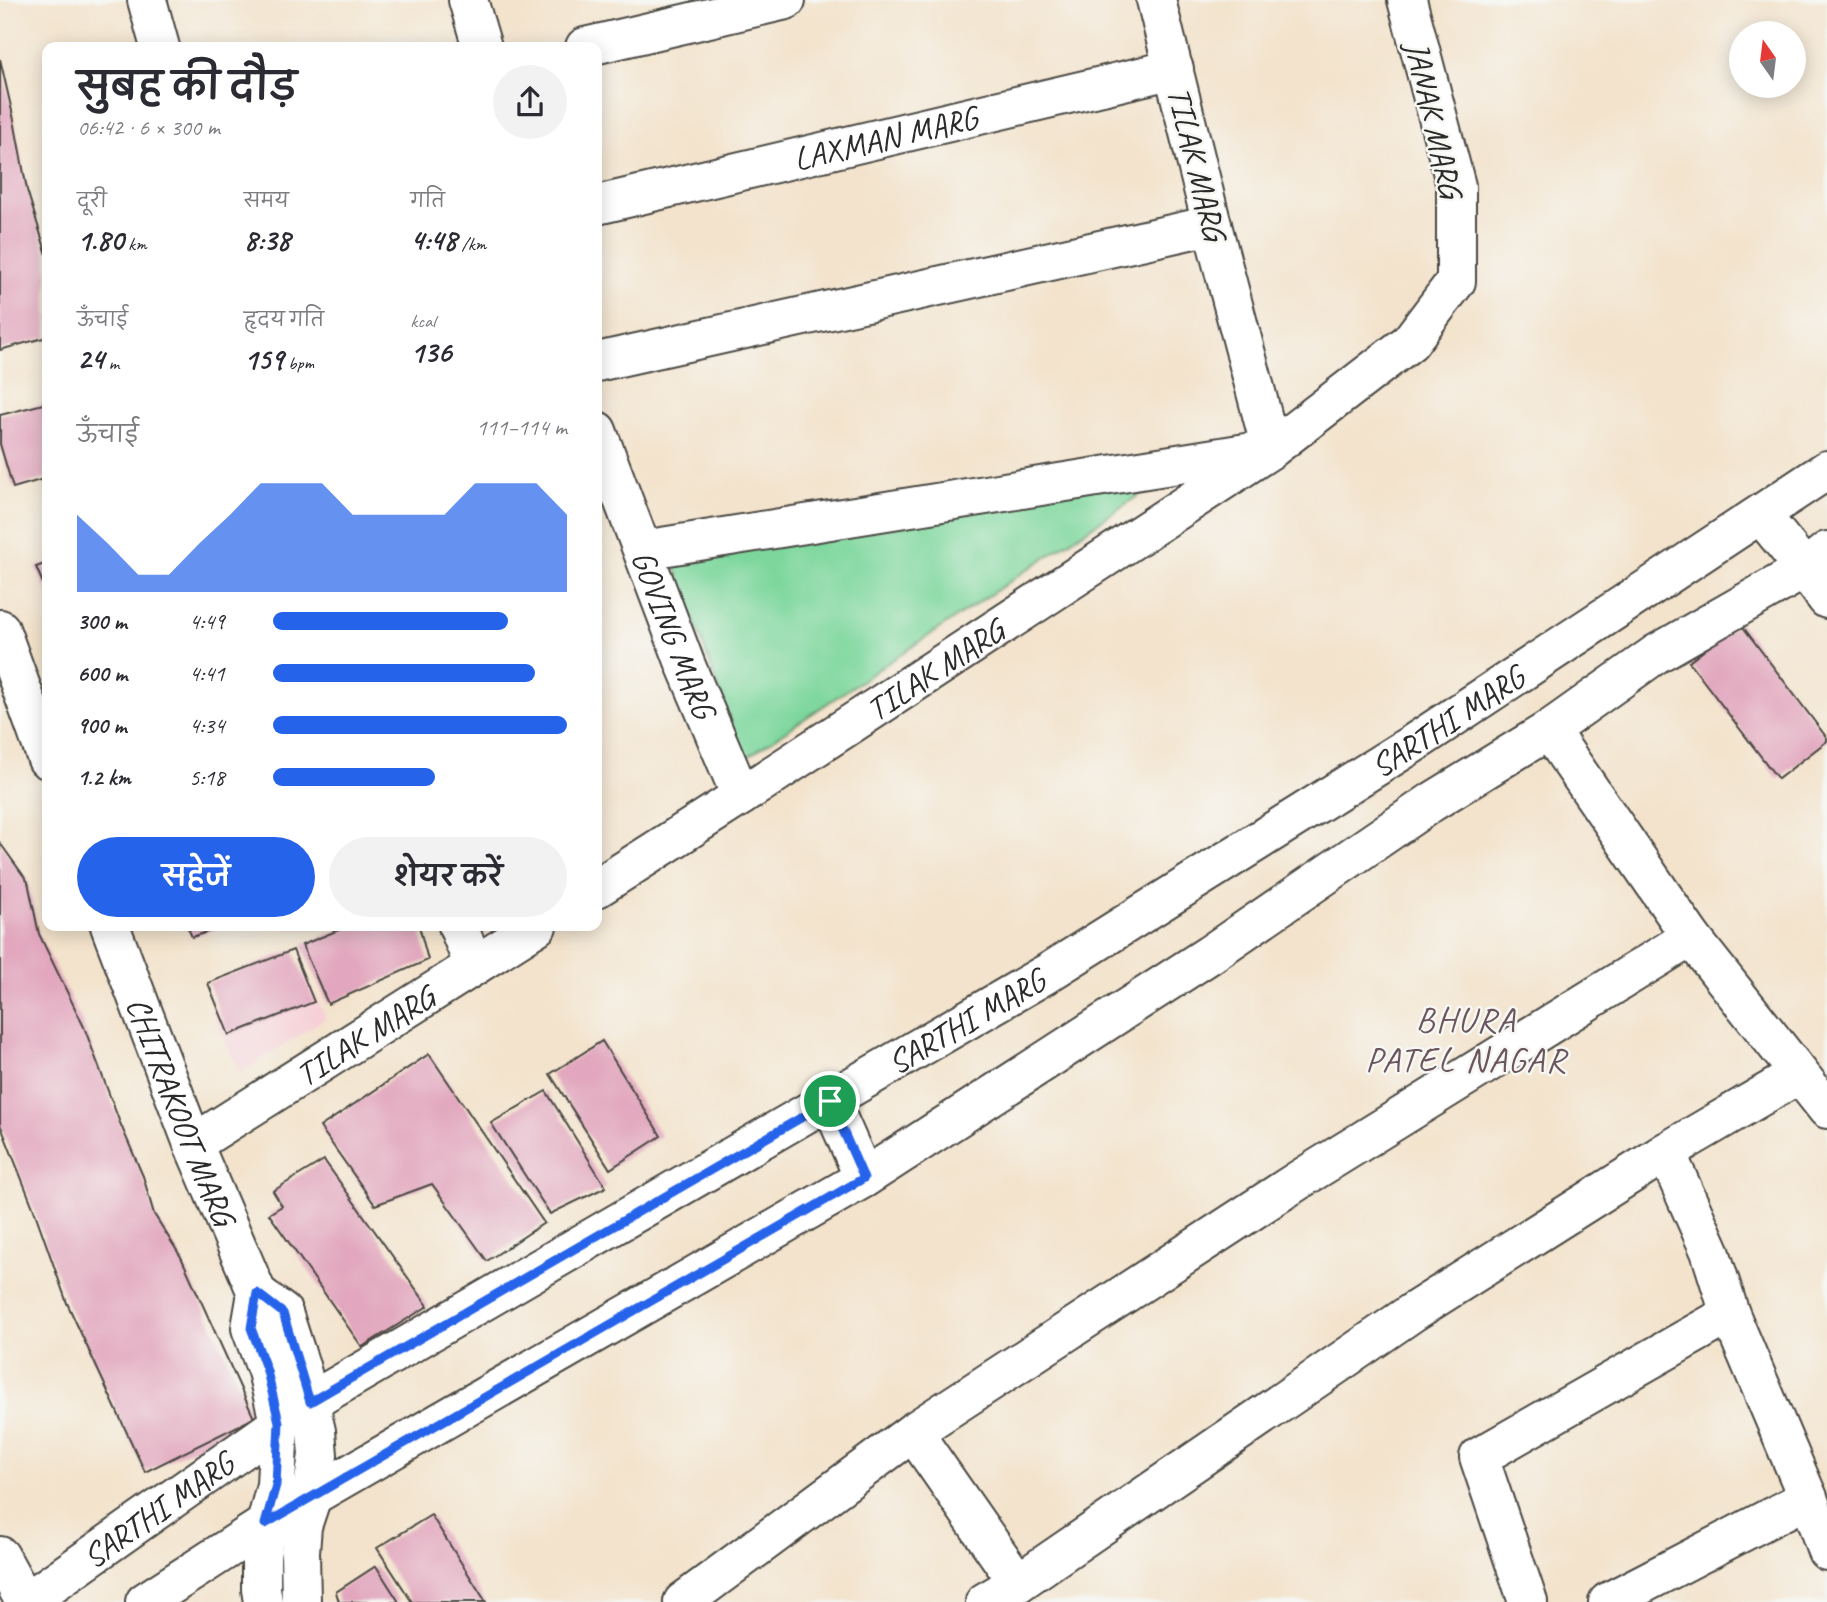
<!DOCTYPE html>
<html lang="hi">
<meta charset="utf-8">
<style>
:root{--surface:#fff;--page:#f2f2f3;--text:#2b2b33;--muted:#7c7c81;--accent:#2563eb}
body{margin:0;font-family:Caveat,"Playpen Sans Deva",sans-serif;background:var(--page);color:var(--text);height:100vh;display:flex;flex-direction:column;font-size:26px;white-space:nowrap}
*{box-sizing:border-box;margin:0}
p{font-size:23px;color:var(--muted)}
.icon{flex:none;width:38px;height:38px;fill:none;stroke:currentColor;stroke-width:2;stroke-linecap:round;stroke-linejoin:round}
.map{position:relative;flex:1;overflow:hidden}
.side{position:absolute;left:42px;top:42px;width:560px;height:889px;display:flex;flex-direction:column;background:var(--surface);border-radius:14px;box-shadow:0 4px 18px #0003}
.side>*{flex:none}
.needle{width:46px;rotate:346deg}
.controls{position:absolute;left:1729px;top:21px;display:grid;gap:14px}
.controls a{display:grid;place-items:center;width:77px;height:77px;border-radius:50%;background:var(--surface);box-shadow:0 4px 18px #0003;font-size:35px}
.pin{position:absolute;display:grid;place-items:center;width:60px;height:60px;color:#fff;margin:-30px;border:4px solid #fff;border-radius:50%;box-shadow:0 2px 7px #0007}
.round{display:grid;place-items:center;flex:none;width:74px;height:74px;border-radius:37px;background:var(--page)}
.overview{display:flex;align-items:center;justify-content:space-between;height:119px;padding:0 35px}
h1{font-size:38px;font-weight:600;line-height:52px}
.stats{display:grid;grid-template-columns:repeat(3,1fr);gap:10px;height:119px;padding:7px 35px}
.stats div{display:grid;align-content:center}
.stats b{font-size:30px;font-weight:600}
.stats small{font-size:19px;font-weight:400}
.stats p{font-size:19px}
.chart{height:196px;padding:14px 35px}
.chart p{display:flex;justify-content:space-between}
.chart svg{width:100%;height:126px;margin-top:7px;fill:var(--accent);opacity:.7}
.cta{display:flex;gap:14px;margin-top:auto;padding:14px 35px}
.cta a{flex:1;height:80px;border-radius:42px;background:var(--accent);color:#fff;font-size:28px;font-weight:600;line-height:80px;text-align:center}
.cta a+a{background:var(--page);color:var(--text)}
ul{padding:0 35px;list-style:none;font-size:23px}
li{display:grid;grid-template-columns:112px 84px 1fr;align-items:center;height:52px}
li i{height:18px;border-radius:9px;background:var(--accent)}
.map>svg:first-child{display:block}
.built{fill:#f6cfd7}
.green{fill:#7dd79c;stroke:#548164;stroke-width:2}
.building{fill:#e2a7be}
.lines{fill:none;stroke-linecap:round;stroke-linejoin:round}
.minor-casing{stroke:#494743;stroke-width:42}
.tertiary-casing{stroke:#494743;stroke-width:42}
.minor{stroke:#fff;stroke-width:38}
.tertiary{stroke:#fff;stroke-width:38}
.route-casing{stroke:#fff;stroke-width:14}
.route{stroke:#2563eb;stroke-width:9}
.labels{text-anchor:middle;stroke-width:5;stroke-linejoin:round;paint-order:stroke}
.street-label{font-size:33px;fill:#2b2b2b;stroke:#f6f6f2}
.neighbourhood-label{font-size:35px;letter-spacing:2px;fill:#6b565e;stroke:#f6f6f2}
</style>
<div class="map">
<svg width="1827" height="1602" viewBox="0 0 1827 1602">
<rect width="100%" height="100%" fill="#f6f6f2"/>
<filter id="ink" filterUnits="userSpaceOnUse"><feTurbulence type="fractalNoise" baseFrequency=".0143" numOctaves="2"/><feDisplacementMap in="SourceGraphic" scale="14" xChannelSelector="R" yChannelSelector="G"/><feConvolveMatrix kernelMatrix="1 2 1 2 8 2 1 2 1" color-interpolation-filters="sRGB"/></filter>
<filter id="wash" filterUnits="userSpaceOnUse"><feTurbulence type="fractalNoise" baseFrequency=".00686" numOctaves="4" result="noise"/><feDisplacementMap in="SourceGraphic" scale="28" xChannelSelector="R" yChannelSelector="G"/><feGaussianBlur stdDeviation="1.57" result="paint"/><feColorMatrix in="noise" values="0 0 0 0 0 0 0 0 0 0 0 0 0 0 0 0 0 1.4 0 .05"/><feComposite in="paint" operator="in"/></filter>
<g filter="url(#wash)">
<rect width="100%" height="100%" fill="#f3e3cc"/>
<path class="built" d="M305,973L326,1018L240,1073L211,1009Z"/>
<path class="green" d="M1217,443L744,759L673,561Z"/>
<g id="blocks">
<path class="building" d="M0,59L14,120L27,190L47,255V337L0,350Z
M47,403V478L13,488L0,444V415Z
M47,563V593L36,567Z
M1740,623L1827,738V741L1778,779L1689,662Z
M0,843L28,882L39,934L84,1027L120,1123L143,1176L154,1214L181,1257L254,1418L145,1472L67,1303L34,1210L0,1124Z
M187,926H226L192,937Z
M348,926H419L428,960L328,1004L302,945Z
M293,950L314,1002L229,1035L208,983Z
M602,1041L661,1136L610,1169L550,1074Z
M429,1054L544,1223L487,1261L432,1184L375,1205L320,1127Z
M546,1091L606,1187L550,1214L491,1123Z
M324,1160L428,1306L362,1347L269,1214L282,1206L273,1191Z
M431,1515L486,1602H412L377,1548Z
M376,1566L399,1602H339L336,1592Z"/>
</g>
</g>
<g filter="url(#ink)">
<use href="#blocks" fill-opacity="0" stroke="#494743" stroke-width="2"/>
<g class="lines">
<g class="minor-casing">
<g id="minor">
<path d="M147,0L160,47"/>
<path d="M468,0L482,47"/>
<path d="M585,47L786,0"/>
<path id="s1" d="M597,205L1174,69"/>
<path d="M597,362L1212,225"/>
<path id="s2" d="M597,431L686,666L741,796"/>
<path d="M643,550L1271,449L1212,225L1156,0"/>
<path d="M1805,569L1827,599"/>
<path d="M1549,730L1691,937L1827,1109"/>
<path id="s3" d="M597,888L741,796L1271,449L1410,342L1456,281V186L1407,0"/>
<path d="M458,926L474,966"/>
<path id="s4" d="M193,1144L537,926"/>
<path d="M1730,1314L1808,1498L1827,1551"/>
<path d="M913,1432L1018,1583L1413,1312L1666,1152"/>
<path d="M0,1556L25,1602"/>
<path d="M683,1602L913,1432L1299,1180L1691,937"/>
<path d="M985,1602L1018,1583"/>
<path d="M1528,1602L1479,1457L1730,1314L1710,1251L1666,1152L1799,1074"/>
<path d="M1608,1602L1808,1498"/>
</g>
</g>
<g class="tertiary-casing">
<g id="tertiary">
<path d="M1761,515L1805,569"/>
<path d="M0,629L47,759"/>
<path id="s5" d="M110,926L193,1144L257,1293L283,1313L301,1369L316,1431L318,1455L312,1496L302,1526L300,1552L301,1602"/>
<path d="M830,1101L864,1178"/>
<path d="M257,1293L251,1328L267,1371L279,1422L276,1485L266,1524L261,1556V1589L263,1602"/>
<path id="s6" d="M26,1602L310,1402L1046,974L1414,743L1827,470"/>
<path d="M145,1602L266,1524L312,1496L864,1178L1209,955L1432,802L1549,730L1656,654L1805,569L1827,551"/>
</g>
</g>
<use href="#minor" class="minor"/>
<use href="#tertiary" class="tertiary"/>
</g>
</g>
<g class="lines" filter="url(#ink)">
<g class="route-casing">
<path id="route" d="M830,1101L864,1178L265,1524L276,1485L279,1422L267,1371L251,1328L257,1293L283,1313L310,1402Z"/>
</g>
<use href="#route" class="route"/>
</g>
<g class="labels">
<g class="street-label">
<text transform="translate(1435 119) rotate(77)" y="12">JANAK MARG</text>
<text dy="12" stroke="none"><textPath href="#s1" startOffset="296">LAXMAN MARG</textPath></text>
<text transform="translate(1198 163) rotate(76)" y="12">TILAK MARG</text>
<text dy="12" stroke="none"><textPath href="#s2" startOffset="217">GOVING MARG</textPath></text>
<text dy="12" stroke="none"><textPath href="#s3" startOffset="402">TILAK MARG</textPath></text>
<text dy="12" stroke="none"><textPath href="#s6" startOffset="1673">SARTHI MARG</textPath></text>
<text dy="12" stroke="none"><textPath href="#s6" startOffset="1106">SARTHI MARG</textPath></text>
<text dy="12" stroke="none"><textPath href="#s4" startOffset="203">TILAK MARG</textPath></text>
<text dy="12" stroke="none"><textPath href="#s5" startOffset="198">CHITRAKOOT MARG</textPath></text>
<text dy="12" stroke="none"><textPath href="#s6" startOffset="161">SARTHI MARG</textPath></text>
</g>
<g class="neighbourhood-label">
<text x="1466" y="1031">BHURA<tspan x="1466" dy="40">PATEL NAGAR</tspan></text>
</g>
</g>
</svg>
<div class="controls">
<a><svg class="needle" viewBox="-14 -14 28 28"><path d="M0-13l5 13h-10z" fill="#e53935"/><path d="M0 13l5-13h-10z" fill="#7c7c81"/></svg></a>
</div>
<div class="pin" style="left:830px;top:1101px;background:#1e9e55"><svg class="icon" aria-label="arrive" viewBox="0 0 24 24"><path d="M6 21V4h12l-3 4 3 4H6"/></svg></div>
<section class="side">
<div class="overview"><div><h1>सुबह की दौड़</h1><p>06:42 · 6 × 300 m</p></div><a class="round"><svg class="icon" aria-label="share" viewBox="0 0 24 24"><path d="M12 15V3M7 8l5-5 5 5M5 13v7h14v-7"/></svg></a></div>
<div class="stats">
<div><p>दूरी</p><b>1.80<small> km</small></b></div>
<div><p>समय</p><b>8:38</b></div>
<div><p>गति</p><b>4:48<small> /km</small></b></div>
</div>
<div class="stats">
<div><p>ऊँचाई</p><b>24<small> m</small></b></div>
<div><p>हृदय गति</p><b>159<small> bpm</small></b></div>
<div><p>kcal</p><b>136</b></div>
</div>
<div class="chart"><p><span>ऊँचाई</span>111–114 m</p>
<svg viewBox="0 0 160 44" preserveAspectRatio="none"><path d="M0 44V17L10 27L20 38L30 38L40 27L50 17L60 6L70 6L80 6L90 17L100 17L110 17L120 17L130 6L140 6L150 6L160 17V44z"/></svg>
</div>
<ul>
<li><b>300 m</b>4:49<i style="width:80%"></i></li>
<li><b>600 m</b>4:41<i style="width:89%"></i></li>
<li><b>900 m</b>4:34<i style="width:100%"></i></li>
<li><b>1.2 km</b>5:18<i style="width:55%"></i></li>
</ul>
<div class="cta"><a>सहेजें</a><a>शेयर करें</a></div>
</section>
</div>
